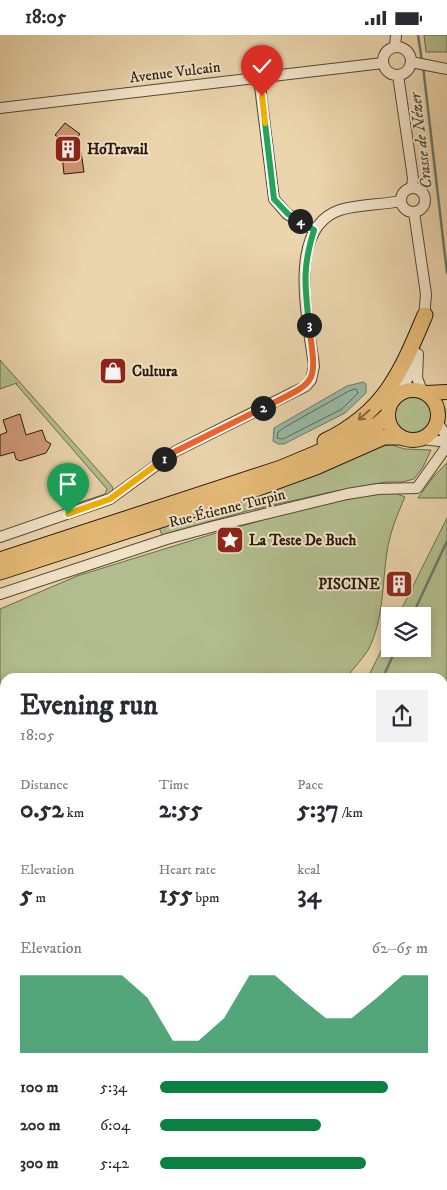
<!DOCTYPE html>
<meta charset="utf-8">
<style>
:root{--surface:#fff;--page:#f2f2f3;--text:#2b2b33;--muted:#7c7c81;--accent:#0b8043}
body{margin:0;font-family:"IM FELL DW Pica",serif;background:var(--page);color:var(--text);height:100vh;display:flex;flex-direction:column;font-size:19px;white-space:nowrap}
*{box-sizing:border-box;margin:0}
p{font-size:16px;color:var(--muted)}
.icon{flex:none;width:28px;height:28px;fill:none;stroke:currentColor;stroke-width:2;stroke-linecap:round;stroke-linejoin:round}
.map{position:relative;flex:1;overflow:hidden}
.details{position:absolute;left:0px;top:638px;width:448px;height:518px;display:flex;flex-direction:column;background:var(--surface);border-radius:15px 15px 0 0;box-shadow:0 2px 8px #0003}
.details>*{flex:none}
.buttons{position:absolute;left:381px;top:572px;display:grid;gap:10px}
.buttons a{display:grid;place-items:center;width:50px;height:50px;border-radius:0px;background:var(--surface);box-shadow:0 2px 8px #0003;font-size:25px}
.pin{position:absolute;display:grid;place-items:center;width:42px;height:42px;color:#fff;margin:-51px -21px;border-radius:50% 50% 50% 0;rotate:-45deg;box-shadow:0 0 5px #0007}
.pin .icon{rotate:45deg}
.km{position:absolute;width:25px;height:25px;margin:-12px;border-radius:50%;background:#222;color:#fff;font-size:14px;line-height:25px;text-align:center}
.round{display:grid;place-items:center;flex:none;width:52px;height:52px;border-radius:0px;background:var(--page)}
.headline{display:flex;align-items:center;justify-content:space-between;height:85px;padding:0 20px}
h1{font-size:28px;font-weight:800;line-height:38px}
.figures{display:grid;grid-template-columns:repeat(3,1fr);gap:8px;height:85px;padding:5px 20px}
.figures div{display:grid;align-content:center}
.figures b{font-size:25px;font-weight:800}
.figures small{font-size:14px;font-weight:400}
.figures p{font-size:14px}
.chart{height:140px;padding:10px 20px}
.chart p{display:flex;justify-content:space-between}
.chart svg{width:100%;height:90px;margin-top:5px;fill:var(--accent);opacity:.7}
ul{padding:0 20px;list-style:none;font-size:16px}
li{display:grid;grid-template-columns:80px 60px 1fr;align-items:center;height:38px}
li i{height:12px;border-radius:6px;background:var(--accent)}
.status{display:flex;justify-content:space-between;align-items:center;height:35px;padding:0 25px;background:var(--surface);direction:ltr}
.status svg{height:14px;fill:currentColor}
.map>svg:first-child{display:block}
.green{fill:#b2be8e;stroke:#6c6b4e}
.water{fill:#99b9a6;stroke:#6b7969}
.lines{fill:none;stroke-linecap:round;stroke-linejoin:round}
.shore{stroke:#60685a;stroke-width:1}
.stream{stroke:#6b7969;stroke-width:2.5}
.building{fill:#d39978;stroke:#26180d}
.minor-casing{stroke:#574735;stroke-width:12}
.major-casing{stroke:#26180d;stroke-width:16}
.highway-casing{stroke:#26180d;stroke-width:17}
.minor{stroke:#f2e4ca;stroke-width:10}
.major{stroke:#e6ba76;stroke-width:14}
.highway{stroke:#e6ba76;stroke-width:15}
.oneway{stroke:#866942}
.split-1-casing{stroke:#fff;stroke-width:10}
.split-2-casing{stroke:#fff;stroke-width:10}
.split-3-casing{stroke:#fff;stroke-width:10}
.split-4-casing{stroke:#fff;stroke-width:10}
.split-5-casing{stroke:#fff;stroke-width:10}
.split-6-casing{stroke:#fff;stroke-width:10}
.split-1{stroke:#f5b400;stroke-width:6}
.split-2{stroke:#f0652b;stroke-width:6}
.split-3{stroke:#f0652b;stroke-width:6}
.split-4{stroke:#22a559;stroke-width:6}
.split-5{stroke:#22a559;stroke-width:6}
.split-6{stroke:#f5b400;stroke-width:6}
.labels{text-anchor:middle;stroke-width:4;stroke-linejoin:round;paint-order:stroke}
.street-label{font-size:15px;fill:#26180d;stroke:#f2e4ca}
.poi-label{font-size:15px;font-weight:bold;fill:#26180d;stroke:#f2e4ca;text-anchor:start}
.water-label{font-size:16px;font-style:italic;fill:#4e5043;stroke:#f2e4ca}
</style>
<div class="status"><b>18:05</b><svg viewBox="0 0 49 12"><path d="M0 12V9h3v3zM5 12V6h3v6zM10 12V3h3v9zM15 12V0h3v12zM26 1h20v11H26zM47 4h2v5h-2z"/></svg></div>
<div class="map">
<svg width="447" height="1155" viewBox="0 0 447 1155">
<rect width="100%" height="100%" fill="#ebd5ad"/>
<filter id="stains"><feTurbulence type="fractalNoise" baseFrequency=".004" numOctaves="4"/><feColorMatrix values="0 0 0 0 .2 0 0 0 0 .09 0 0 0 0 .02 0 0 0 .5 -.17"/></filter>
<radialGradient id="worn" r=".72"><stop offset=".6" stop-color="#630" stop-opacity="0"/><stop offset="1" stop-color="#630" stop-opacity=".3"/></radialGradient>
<path class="green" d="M424,0H447V17H426Z
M0,325L112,451L113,456L111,459L70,473L69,471L105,459L107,454L16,349L17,348L0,354Z
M393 380a20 20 0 1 1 40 0a20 20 0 1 1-40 0Z
M392,410L405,414L431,415L423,432L414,444L402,447H386L331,457L247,476L162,500L158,490L372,412Z
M447,428V463H418L434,441Z
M390,456L405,462C397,480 390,497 387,517C382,549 384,585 368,615C362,625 353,633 347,642H5V1150H91L80,1155H0V574L77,541L216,498L317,470Z
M447,483V1155H113L116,1150H442V642H368L390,598V614H422V581H398Z"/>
<path class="water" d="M363,347L366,349V358L345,378L284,409H278L273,406L274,393L347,351Z"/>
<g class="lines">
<path class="shore" d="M356,354L358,358L342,374L283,404L277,403L278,397L285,392L349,356Z"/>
<path class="stream" d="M418,0L422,26
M423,31L447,238
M412,581L447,506
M383,642L396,614
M132,1155L134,1150"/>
</g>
<path class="building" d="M65,88L80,99L71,110L72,118L81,117L84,137L64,139L62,120L65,119L64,110L56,104L58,102L55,100Z
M20,379L26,400L42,395L46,406L51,409L46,418L20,426L16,424L14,417L0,421V400L7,397L3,385Z"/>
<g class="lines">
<g class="minor-casing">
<path id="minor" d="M395,12L396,0
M383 26a14 14 0 1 1 28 0a14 14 0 1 1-28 0Z
M411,27L447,34
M398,40L413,143L412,153
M259,43L274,164L287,179L314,195
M0,73L383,28
M401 165a12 12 0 1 1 24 0a12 12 0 1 1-24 0Z
M414,177L426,259L424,284
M418,319L417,343L422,356
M398,360L406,348L416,318
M437,387L447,402
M423,404L447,407
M0,502L110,464L176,416L306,351L311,345L314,331C309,288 285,193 340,175C359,169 382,170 401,166
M0,559L167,504L215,491L347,459L378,454L417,453L447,411"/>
</g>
<g class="major-casing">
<path id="major" d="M388 380a25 25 0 1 1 50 0a25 25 0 1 1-50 0Z
M426,358L447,357"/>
</g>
<g class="highway-casing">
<path id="highway" d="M325,406C385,377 401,337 425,280
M0,525L281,433L355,402L378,389L387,381
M0,537L250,456L316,432L384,402H400"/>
</g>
<use href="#minor" class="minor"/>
<use href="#major" class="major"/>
<use href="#highway" class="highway"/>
</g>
<defs><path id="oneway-shaft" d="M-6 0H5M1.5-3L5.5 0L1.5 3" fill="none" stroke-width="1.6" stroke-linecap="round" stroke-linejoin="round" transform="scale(1.25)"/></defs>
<use class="oneway" href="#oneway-shaft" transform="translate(364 380) rotate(139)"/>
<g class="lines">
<g class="split-1-casing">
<path id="split-1" d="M68,479L110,464L164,424"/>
</g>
<g class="split-2-casing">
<path id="split-2" d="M164,424L176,416L263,373"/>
</g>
<g class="split-3-casing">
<path id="split-3" d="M263,373C319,345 317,351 309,290"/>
</g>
<g class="split-4-casing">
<path id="split-4" d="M300,186L314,195C302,233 305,251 309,290"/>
</g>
<g class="split-5-casing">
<path id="split-5" d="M265,88L274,164L288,179L300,186"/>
</g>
<g class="split-6-casing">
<path id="split-6" d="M262,61L265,88"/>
</g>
<use href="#split-1" class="split-1"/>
<use href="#split-2" class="split-2"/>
<use href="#split-3" class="split-3"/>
<use href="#split-4" class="split-4"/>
<use href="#split-5" class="split-5"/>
<use href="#split-6" class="split-6"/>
</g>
<defs>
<g id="building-square" transform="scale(1.4375)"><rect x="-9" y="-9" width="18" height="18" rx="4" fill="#8f2418" stroke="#f2e4ca"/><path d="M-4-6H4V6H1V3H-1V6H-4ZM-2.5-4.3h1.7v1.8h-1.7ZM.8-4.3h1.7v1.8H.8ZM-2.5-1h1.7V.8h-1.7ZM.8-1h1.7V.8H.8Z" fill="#fff"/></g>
<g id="shop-square" transform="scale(1.4375)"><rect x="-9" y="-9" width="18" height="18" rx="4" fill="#8f2418" stroke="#f2e4ca"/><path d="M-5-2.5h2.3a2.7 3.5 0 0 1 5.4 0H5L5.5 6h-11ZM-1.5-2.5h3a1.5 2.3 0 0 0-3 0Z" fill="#fff"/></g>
<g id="sight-square" transform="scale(1.4375)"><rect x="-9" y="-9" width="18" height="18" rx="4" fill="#8f2418" stroke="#f2e4ca"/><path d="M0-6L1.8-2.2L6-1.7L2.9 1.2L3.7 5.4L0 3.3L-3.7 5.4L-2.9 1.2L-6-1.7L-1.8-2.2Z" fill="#fff"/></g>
</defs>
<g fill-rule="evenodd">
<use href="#building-square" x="68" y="114"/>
<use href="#shop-square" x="113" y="336"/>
<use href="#sight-square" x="230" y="505"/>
<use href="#building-square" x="399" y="549"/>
</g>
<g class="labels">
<g class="street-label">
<text transform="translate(175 37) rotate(-7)" y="5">Avenue Vulcain</text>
<text transform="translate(227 473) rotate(-14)" y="5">Rue Étienne Turpin</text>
</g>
<g class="poi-label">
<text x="87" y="119">HoTravail</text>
<text x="132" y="341">Cultura</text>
<text x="249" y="510">La Teste De Buch</text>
<text x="380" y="554" text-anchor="end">PISCINE</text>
</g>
<g class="water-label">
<text transform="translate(420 106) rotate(-97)" y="6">Crasse de Nézer</text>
</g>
</g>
<rect width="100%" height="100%" filter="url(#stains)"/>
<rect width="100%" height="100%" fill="url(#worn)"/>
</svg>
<div class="buttons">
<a><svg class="icon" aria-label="layers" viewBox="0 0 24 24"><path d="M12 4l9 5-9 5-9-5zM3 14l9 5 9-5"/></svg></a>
</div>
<div class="pin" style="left:68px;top:479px;background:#1e9e55"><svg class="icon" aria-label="arrive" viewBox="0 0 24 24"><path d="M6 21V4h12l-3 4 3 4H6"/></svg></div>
<div class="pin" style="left:262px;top:61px;background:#d93025"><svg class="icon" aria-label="check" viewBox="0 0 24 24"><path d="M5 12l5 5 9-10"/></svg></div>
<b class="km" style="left:164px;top:424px">1</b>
<b class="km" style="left:263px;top:373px">2</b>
<b class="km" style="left:309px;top:290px">3</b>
<b class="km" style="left:300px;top:186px">4</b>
<section class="details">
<div class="headline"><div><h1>Evening run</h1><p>18:05</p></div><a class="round"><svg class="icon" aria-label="share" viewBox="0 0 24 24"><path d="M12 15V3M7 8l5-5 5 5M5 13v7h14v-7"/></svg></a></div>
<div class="figures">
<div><p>Distance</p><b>0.52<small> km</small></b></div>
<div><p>Time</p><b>2:55</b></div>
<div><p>Pace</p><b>5:37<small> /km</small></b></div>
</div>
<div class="figures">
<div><p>Elevation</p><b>5<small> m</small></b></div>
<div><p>Heart rate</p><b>155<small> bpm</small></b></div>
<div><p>kcal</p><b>34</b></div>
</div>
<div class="chart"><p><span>Elevation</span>62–65 m</p>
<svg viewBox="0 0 160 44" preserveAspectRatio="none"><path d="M0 44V6L10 6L20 6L30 6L40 6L50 17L60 38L70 38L80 27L90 6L100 6L110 17L120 27L130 27L140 17L150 6L160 6V44z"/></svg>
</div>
<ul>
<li><b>100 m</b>5:34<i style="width:85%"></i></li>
<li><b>200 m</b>6:04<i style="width:60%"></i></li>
<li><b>300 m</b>5:42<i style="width:77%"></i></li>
</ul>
</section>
</div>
